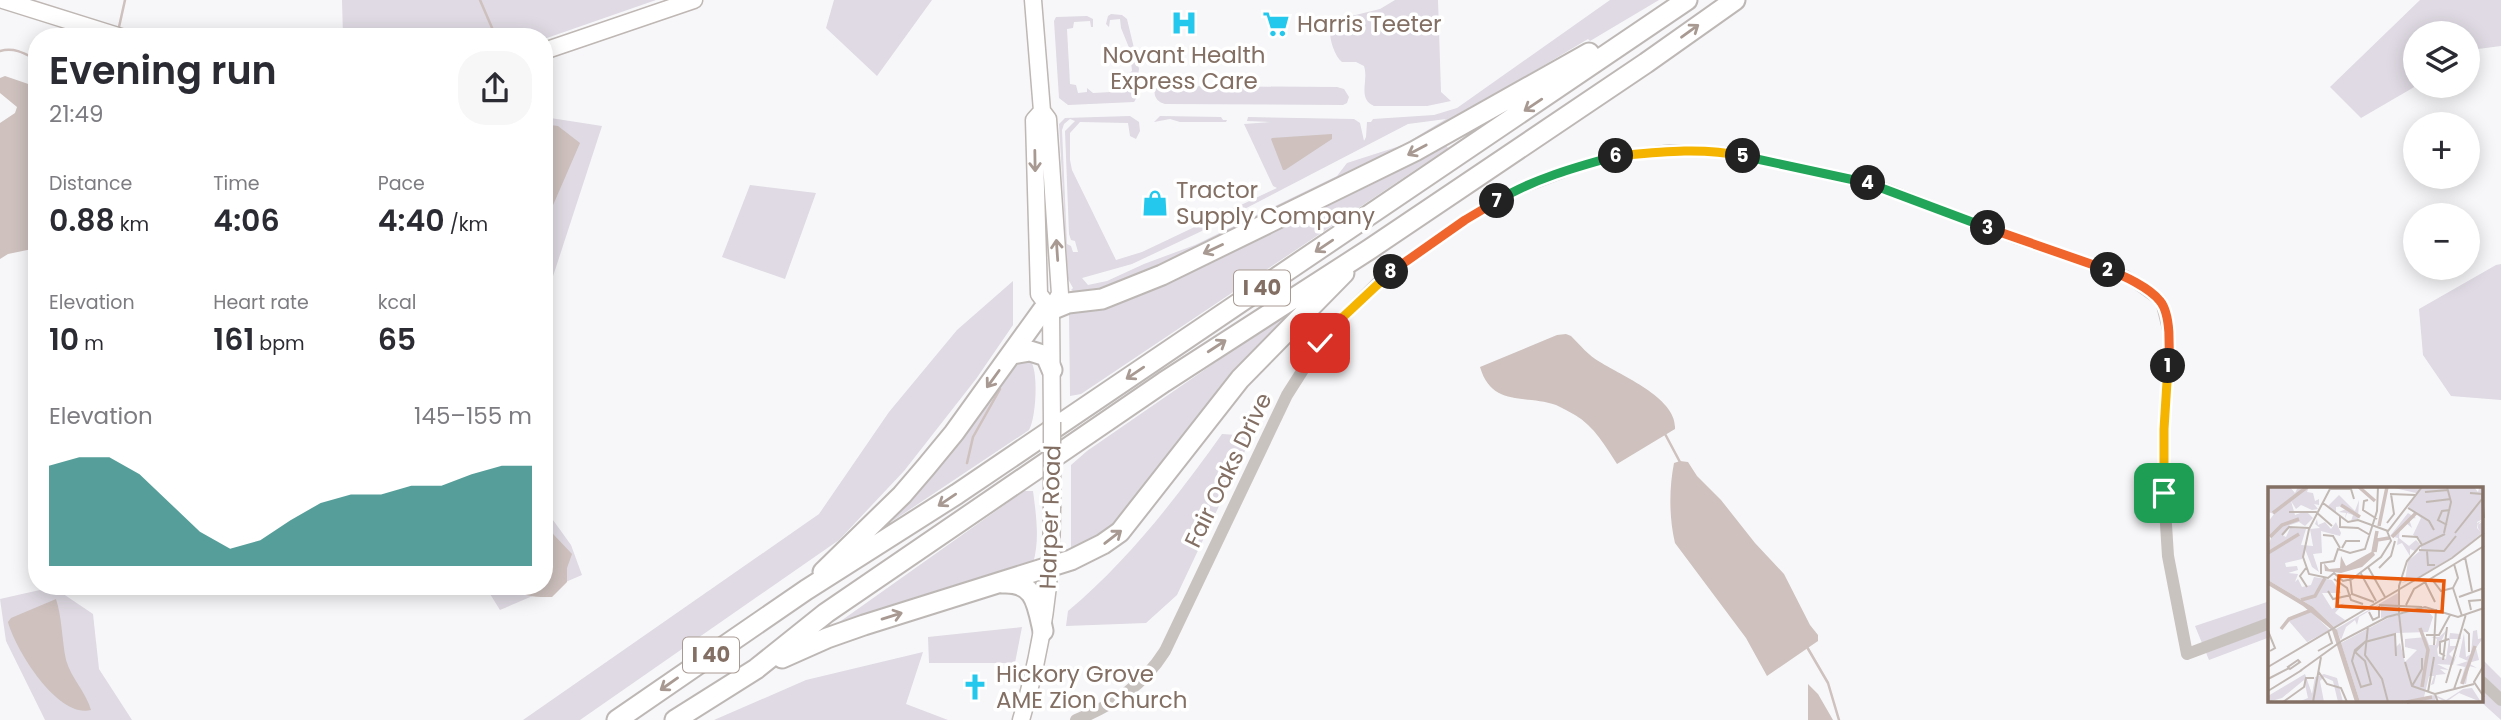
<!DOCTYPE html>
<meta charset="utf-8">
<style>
:root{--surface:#fff;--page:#f7f7f7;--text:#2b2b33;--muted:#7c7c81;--accent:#0f766e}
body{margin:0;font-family:Poppins,sans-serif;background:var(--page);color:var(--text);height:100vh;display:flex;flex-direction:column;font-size:26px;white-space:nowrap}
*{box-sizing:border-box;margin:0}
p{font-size:23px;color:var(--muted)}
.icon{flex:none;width:38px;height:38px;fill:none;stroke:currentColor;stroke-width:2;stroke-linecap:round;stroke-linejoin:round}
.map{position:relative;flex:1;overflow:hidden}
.sheet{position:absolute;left:28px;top:28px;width:525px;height:567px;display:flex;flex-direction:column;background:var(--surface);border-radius:28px;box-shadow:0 4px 18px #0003}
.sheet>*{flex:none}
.controls{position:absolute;left:2403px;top:21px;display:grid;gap:14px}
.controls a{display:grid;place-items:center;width:77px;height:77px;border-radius:50%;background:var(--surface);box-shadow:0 4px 18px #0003;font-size:35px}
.pin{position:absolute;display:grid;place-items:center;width:60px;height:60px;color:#fff;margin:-30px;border-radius:14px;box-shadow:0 4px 10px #0006}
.km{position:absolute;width:35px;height:35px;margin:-18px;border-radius:50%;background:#222;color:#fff;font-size:19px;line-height:35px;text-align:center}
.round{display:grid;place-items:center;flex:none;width:74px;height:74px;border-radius:28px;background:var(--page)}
.summary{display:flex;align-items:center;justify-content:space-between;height:119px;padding:0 21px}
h1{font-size:38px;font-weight:600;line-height:52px}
.figures{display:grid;grid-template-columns:repeat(3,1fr);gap:10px;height:119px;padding:7px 21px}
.figures div{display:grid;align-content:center}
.figures b{font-size:30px;font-weight:600}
.figures small{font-size:19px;font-weight:400}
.figures p{font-size:19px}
.chart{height:196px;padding:14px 21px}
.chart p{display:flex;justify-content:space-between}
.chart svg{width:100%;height:126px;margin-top:7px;fill:var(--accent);opacity:.7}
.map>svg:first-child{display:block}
.green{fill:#dfdae3;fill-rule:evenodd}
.water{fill:#cec1be}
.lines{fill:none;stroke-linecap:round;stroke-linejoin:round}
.stream{stroke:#cec1be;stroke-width:2.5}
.major-casing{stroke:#beb7b3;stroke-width:19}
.highway-casing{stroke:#bdb8b5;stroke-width:23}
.minor{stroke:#c9c3c0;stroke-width:12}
.major{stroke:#fff;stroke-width:16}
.highway{stroke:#fff;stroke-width:19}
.major-bridge-casing{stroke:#beb7b3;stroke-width:19;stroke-linecap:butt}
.major-bridge{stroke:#fff;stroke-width:16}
.oneway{stroke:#a89a92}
.split-1-casing{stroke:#fff;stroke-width:14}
.split-2-casing{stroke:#fff;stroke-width:14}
.split-3-casing{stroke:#fff;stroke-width:14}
.split-4-casing{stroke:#fff;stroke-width:14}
.split-5-casing{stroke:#fff;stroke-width:14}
.split-6-casing{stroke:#fff;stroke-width:14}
.split-7-casing{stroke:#fff;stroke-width:14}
.split-8-casing{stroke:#fff;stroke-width:14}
.split-9-casing{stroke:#fff;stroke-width:14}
.split-1{stroke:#f5b400;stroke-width:9}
.split-2{stroke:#f0652b;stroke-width:9}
.split-3{stroke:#f0652b;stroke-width:9}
.split-4{stroke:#22a559;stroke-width:9}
.split-5{stroke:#22a559;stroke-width:9}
.split-6{stroke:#f5b400;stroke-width:9}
.split-7{stroke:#22a559;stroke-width:9}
.split-8{stroke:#f0652b;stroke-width:9}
.split-9{stroke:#f5b400;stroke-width:9}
.labels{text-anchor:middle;stroke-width:7;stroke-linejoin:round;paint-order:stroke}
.shield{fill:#fff;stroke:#a89a92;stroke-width:2}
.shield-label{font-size:21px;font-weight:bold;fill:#836f63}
.poi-label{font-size:23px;fill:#836f63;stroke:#fff;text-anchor:start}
.street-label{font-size:23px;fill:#836f63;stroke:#fff}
.inset-river{fill:none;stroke:#cec1be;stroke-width:3.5}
.inset-road{fill:none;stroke:#c2b9b4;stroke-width:2}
.view{fill:#e8590c;fill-opacity:0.15;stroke:#e8590c;stroke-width:3.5}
.inset-edge{fill:none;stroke:#836f63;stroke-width:3.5}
</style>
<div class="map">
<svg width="2501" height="720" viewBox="0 0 2501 720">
<rect width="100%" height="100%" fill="#f7f7f9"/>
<path class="green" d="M342,0H656L544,39V37H343Z
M834,0H932L877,76L826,28Z
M1395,0H1438L1441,92L1451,101L1427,106H1374C1357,98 1369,81 1364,66L1356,62H1342C1333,55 1327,32 1331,21L1380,9Z
M1610,0H1659L1590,41L1588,39L1434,131L1135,280L1080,295L1071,290L1073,288L1068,279L1059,124L1065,118L1130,116L1139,122L1140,131L1136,139L1130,136L1128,123L1080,122L1070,133V160L1072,170L1116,260L1142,252L1277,188L1273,186L1244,124L1271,122L1247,121L1248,117L1354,119L1360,123L1364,141L1366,137L1367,122H1371L1373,119L1434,115L1457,108ZM1070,119L1075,121L1065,131L1069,234L1071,240L1075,241L1078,252H1073L1071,246L1067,244L1062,130L1064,124ZM1446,119L1403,145L1347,163L1337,176L1195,245L1144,264L1107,281L1088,285L1082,278L1132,264L1204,230L1408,124Z
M2420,0H2501V46L2478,49L2468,55V33H2415L2416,86L2361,118L2330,87Z
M1111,14L1122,15L1127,19L1139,69L1138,75L1129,73L1132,71L1130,50L1121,28L1120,19L1110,20L1109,27L1106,24L1108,16Z
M1087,16L1093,19V27H1091L1090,21L1074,22L1073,28L1067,29L1070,84L1076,85L1078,93L1087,92V88L1093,93L1130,91L1127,85H1135L1140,92L1134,102L1068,105L1059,98L1054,21L1056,17Z
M1160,86L1337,87L1344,89L1349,97L1347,103L1343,105L1165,104C1158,102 1153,97 1155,89Z
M1160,116L1221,117L1223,120H1227L1226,122H1180L1170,119L1154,122Z
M544,117L602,126L544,304Z
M1445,144L1448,148L1081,394L1070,396L1069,313Z
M750,185L816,193L785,279L722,257Z
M2501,264V400L2451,396L2423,355L2419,309L2496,265Z
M1013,281V325L976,379L904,471L839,540L580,720H523L819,514L889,412L957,330Z
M1287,313L1289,319L1110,532L1071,551V465L1087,451Z
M1030,360C1039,370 1036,418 1029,430L885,526L882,522L1015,361Z
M1222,434L1252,436L1177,595L1146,623L1066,626L1068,611C1128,561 1177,497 1222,434Z
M544,491L553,520L571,545L582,575L500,610L485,586H544Z
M1024,491H1033C1036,514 1040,541 1033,563L840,626L838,623Z
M53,587L93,614L99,669L132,720H45L6,641L0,599Z
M2270,601V637L2209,660L2195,626Z
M1022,627L1015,663H929L928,637Z
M923,652L906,704L948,720H714L806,680Z
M2482,659L2501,678V720L2480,701Z"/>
<path class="water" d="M5,76L37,87V248L8,254L0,259V123L15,113L17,107L0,93V78Z
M544,124L558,126L580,143L544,226Z
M1332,134V139L1285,170H1283L1271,139L1272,138Z
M1566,334L1571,336C1580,345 1589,356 1600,362C1622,376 1677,398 1675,429L1617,464C1606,447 1594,426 1575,415C1569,412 1563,408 1556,405C1526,394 1492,408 1480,367L1557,335Z
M1680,461L1688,462L1697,476L1721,500L1755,543L1784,574L1810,625L1818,635V641L1767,676L1746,638L1675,543C1669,518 1669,488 1674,463Z
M544,519L554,535L572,554L567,568V582L552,597C537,597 522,598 512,586H544Z
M56,599C62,617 62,641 66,660C71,678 86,692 91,710C58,719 15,649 8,622L11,618Z
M1808,684L1818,694L1833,720H1808Z"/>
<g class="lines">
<path class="stream" d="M480,0L496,37
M119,27L125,0
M0,51C14,47 24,53 37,60
M1664,432L1681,464
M967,463L973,437L1000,389
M1807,647L1828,683L1839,720"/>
<g class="major-casing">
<path id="major" d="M3,0L121,37
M1033,0L1042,111L1048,119L1060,294L1051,310L1052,422
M544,51L694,0
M1042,111L1034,120L1039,294L1051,310
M1021,720C1042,650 1052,581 1052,508"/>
</g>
<g class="highway-casing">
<path id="highway" d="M1012,354L1030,351L1046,356L1052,370
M823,572L902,495L926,467L954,433L1042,311L1051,310L1068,303L1102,299L1162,275L1415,151L1589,53
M1002,583C1035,581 1037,603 1043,631
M782,658L827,638L864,625L1071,560L1103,544L1120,532L1240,379L1344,273
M617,720L806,590L957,494L1687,0
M675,720L756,669L826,613L1164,382L1370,249L1646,63L1735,0"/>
</g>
<path class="minor" d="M2482,682L2501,700
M1076,720C1113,705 1143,686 1165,651L1287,395L1320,343L1343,317L1381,279L1465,220L1514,191L1583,165L1616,157L1670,150L1725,152L1879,186L2014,238L2126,276L2161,301L2170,338L2164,429V493L2168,556L2187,654L2270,623"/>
<use href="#major" class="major"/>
<use href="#highway" class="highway"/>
<g class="major-bridge-casing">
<path id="major-bridge" d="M1052,508V422"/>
</g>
<use href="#major-bridge" class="major-bridge"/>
</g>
<defs><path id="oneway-shaft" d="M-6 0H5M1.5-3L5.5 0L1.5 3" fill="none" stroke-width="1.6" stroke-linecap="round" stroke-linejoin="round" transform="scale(1.75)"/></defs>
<g class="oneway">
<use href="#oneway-shaft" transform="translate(1690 31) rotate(-36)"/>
<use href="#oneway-shaft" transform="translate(1533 105) rotate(146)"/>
<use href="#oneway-shaft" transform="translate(1417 150) rotate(152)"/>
<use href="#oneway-shaft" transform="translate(1035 161) rotate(89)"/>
<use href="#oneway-shaft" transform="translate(1324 246) rotate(146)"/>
<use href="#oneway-shaft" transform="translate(1213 249) rotate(155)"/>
<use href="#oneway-shaft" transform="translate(1057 250) rotate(-94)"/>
<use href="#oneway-shaft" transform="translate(1217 346) rotate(-33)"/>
<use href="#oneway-shaft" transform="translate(1135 373) rotate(146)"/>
<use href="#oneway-shaft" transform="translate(993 379) rotate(126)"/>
<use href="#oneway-shaft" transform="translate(947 500) rotate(146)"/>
<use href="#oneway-shaft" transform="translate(1113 537) rotate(-38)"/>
<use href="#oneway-shaft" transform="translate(892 616) rotate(-17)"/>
<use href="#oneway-shaft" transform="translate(669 684) rotate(145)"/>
</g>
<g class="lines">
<g class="split-1-casing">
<path id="split-1" d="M2164,493V429L2168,366"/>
</g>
<g class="split-2-casing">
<path id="split-2" d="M2108,270C2123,275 2150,288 2160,301C2171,314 2170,349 2168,366"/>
</g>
<g class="split-3-casing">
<path id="split-3" d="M1988,228L2108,270"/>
</g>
<g class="split-4-casing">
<path id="split-4" d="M1868,183L1988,228"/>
</g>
<g class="split-5-casing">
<path id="split-5" d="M1743,156L1868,183"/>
</g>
<g class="split-6-casing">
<path id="split-6" d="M1616,156C1659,152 1701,147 1743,156"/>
</g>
<g class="split-7-casing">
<path id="split-7" d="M1497,201C1533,179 1576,167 1616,156"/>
</g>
<g class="split-8-casing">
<path id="split-8" d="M1391,272L1465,220L1497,201"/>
</g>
<g class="split-9-casing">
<path id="split-9" d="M1320,343L1343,317L1391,272"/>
</g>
<use href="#split-1" class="split-1"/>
<use href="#split-2" class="split-2"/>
<use href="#split-3" class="split-3"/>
<use href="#split-4" class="split-4"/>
<use href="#split-5" class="split-5"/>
<use href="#split-6" class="split-6"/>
<use href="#split-7" class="split-7"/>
<use href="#split-8" class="split-8"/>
<use href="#split-9" class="split-9"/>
</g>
<defs>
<g id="hospital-bare" transform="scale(2.1)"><path d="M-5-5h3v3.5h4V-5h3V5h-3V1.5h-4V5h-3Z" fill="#24c8ec" stroke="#fff" stroke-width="2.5" paint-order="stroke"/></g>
<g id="supermarket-bare" transform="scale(2.1)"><path d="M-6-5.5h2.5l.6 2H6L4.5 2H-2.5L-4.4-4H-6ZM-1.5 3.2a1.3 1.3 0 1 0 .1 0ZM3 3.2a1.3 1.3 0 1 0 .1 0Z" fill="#24c8ec" stroke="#fff" stroke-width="2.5" paint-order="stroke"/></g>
<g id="shop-bare" transform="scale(2.1)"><path d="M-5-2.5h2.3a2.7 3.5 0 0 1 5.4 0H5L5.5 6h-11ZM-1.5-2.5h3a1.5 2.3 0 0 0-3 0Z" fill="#24c8ec" stroke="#fff" stroke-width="2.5" paint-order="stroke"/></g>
<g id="church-bare" transform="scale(2.1)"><path d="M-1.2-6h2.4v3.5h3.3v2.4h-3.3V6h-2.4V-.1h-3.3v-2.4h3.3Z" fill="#24c8ec" stroke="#fff" stroke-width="2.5" paint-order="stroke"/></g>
</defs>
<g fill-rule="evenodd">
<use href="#hospital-bare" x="1184" y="23"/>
<use href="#supermarket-bare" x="1276" y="24"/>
<use href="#shop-bare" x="1155" y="203"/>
<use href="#church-bare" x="975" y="687"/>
</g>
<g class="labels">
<g class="shield">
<rect x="1234" y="270.5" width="56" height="35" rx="5"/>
<rect x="683" y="637.5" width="56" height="35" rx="5"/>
</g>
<g class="shield-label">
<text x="1262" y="295">I 40</text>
<text x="711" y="662">I 40</text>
</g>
<g class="poi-label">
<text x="1297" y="32">Harris Teeter</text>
<text x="1184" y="63" text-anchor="middle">Novant Health<tspan x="1184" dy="26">Express Care</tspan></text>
<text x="1176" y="198">Tractor<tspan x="1176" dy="26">Supply Company</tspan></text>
<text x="996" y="682">Hickory Grove<tspan x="996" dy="26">AME Zion Church</tspan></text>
</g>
<g class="street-label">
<text transform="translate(1228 470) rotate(-64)" y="8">Fair Oaks Drive</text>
<text transform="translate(1050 517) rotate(-88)" y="8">Harper Road</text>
</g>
</g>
<g transform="translate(2268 487)">
<rect width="215" height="215" fill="#f7f7f9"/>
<path d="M0,0H22L27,6L30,0H41L39,5L45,6L47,14L51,12V18L46,17L50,22L44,23L33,18L28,22L23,14L27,28L38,24L45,31L37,39L31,35L22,38L14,48L18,50L22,41L38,42L33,58L45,59L42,42L52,41L47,37L49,32L50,38L57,35L63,42L68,35L73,46L72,49L53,44L54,66L45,67L51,85L44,80L37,62L34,72L17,76L18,80L29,79L30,83L20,86L30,87L27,95L30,92L34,100L43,98L46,90L64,93L73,106H54L64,122L76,116L67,126L77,133L67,141L45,120L0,93V51L1,56L4,49H0V35L6,27L0,25ZM122,0H206L210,5L211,1L215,0V32L209,35V41L212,44L210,41L209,36L215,33L211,36L210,40L211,37L215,34V45L189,67L146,93L133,96L137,94L140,74L153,63L152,52L145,48L153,31L140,21L148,6ZM71,8L87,24L91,13L90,32L83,34L85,28L79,26L77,32L78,26L71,25L78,22L75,19L68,20V26L60,19ZM140,26L148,31L141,32L144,41L138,36L132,41L131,51L141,59L148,53L152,57L147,64L142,62V69L134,56L129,58L130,51L122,49ZM130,106V126L126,129L158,121L165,130L160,145L128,146V160L132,156L137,175L149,163L137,160V152L158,150L161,158H168L169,152L163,150H171L179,143L169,162L170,169L178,172L182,146L192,147L193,152H182V159H189L181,167L186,172L189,167L185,178L169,177L181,183L172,182L178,187L168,188L166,197L163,198L166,189H161L156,210L167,208L178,213L195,202L204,201L213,215L191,206L178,215L168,210L167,215H92L73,156L124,129L113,131V117L91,130L89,138L87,133L78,140L73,153L68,142ZM43,125L62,143L39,155L20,133ZM209,143L210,152L215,151L208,161L211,173L200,176L209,181L201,179L198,197L192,196L197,180L188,178L200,174L191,170L196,146L198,170L203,167L205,144ZM37,187L44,207L47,190L56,187L69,191L75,215H70L65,194L56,190L52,194L56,215H30L40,211L36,193L14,211L0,215V209Z" fill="#dfdae3"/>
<path d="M105,64L107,68L94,80L73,86L57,84L56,76L61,82L72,81L73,69L78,79ZM0,93L45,120L69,143L92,215H87L64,143L35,119L0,98Z" fill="#cec1be"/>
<path class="inset-river" d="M91,0L107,14M73,18L92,30M5,26L39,0M111,39L119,0M2,50L14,38L31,32M124,50L148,26M105,65L109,44M107,65L109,53L121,51M0,66L31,47M33,113L47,109L57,91M152,141L160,163L154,200M13,142L21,132L44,123M194,197L207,159M139,215L164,210"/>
<path class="inset-road" d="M63,0L41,42L35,70L41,87L60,91L66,86L75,94L84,92L113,70L123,54L119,44M62,2H83L86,12M157,5L180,3M202,6L214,7L216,31M122,7L147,8M100,13L96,14L95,23L109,32M158,15L183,12M55,16L80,35L90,33L120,44L154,0M140,21L161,34L166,43M21,25H48L64,39M72,29V40L90,41L102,48M119,36L126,27L123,7M179,38L170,33L174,24L182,23M176,46L183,15L179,0M187,46L214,12M14,48L21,40L41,41M55,48L65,49L72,61M134,49L149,50L154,58M74,61L78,54H92M151,63L176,64L188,49M159,64L160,78H167M197,70L204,104M100,80L117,110M38,81L32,89L39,100M111,81L123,69L127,54M92,85L108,114M53,87V76L66,74L70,62L82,66L97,62L109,24L110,0M82,89L84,107L106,115M163,91L173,104L185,101L190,91L186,77M66,92L79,101L83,113L95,117M157,95L167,115M185,101L194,129M60,104L65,112L83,108M191,110L216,101M111,118L154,120M138,118L146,102L216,59M203,123L201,114L213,113M101,125L105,133L111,130V119M131,127L136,171M131,127V99L139,74L152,59L177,47M100,139L97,168L114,192L120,215M196,142L201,147V165M0,144L7,161L2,164M158,148H171L182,128M98,154L87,165L97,174L103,197L93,200L84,174L87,163L97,155L127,147L128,169M166,158L168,122M50,164L64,156L60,144M177,169L172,166V155L181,152M30,173L32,175L22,182L20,180ZM175,173L179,140M137,175L144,199L167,207L170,215M216,178L206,195L216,210M0,180L184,71L216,46M32,184L75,153L119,130L157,120L190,130L216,121M50,184L59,197L73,201L79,215M0,192L21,181M178,196L198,127M144,199L154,182V171M186,202L193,182M0,204L34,183M160,205L166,170M167,207L206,197M15,215L36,200L38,191H46M45,215L53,170"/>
<path class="view" d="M71,89L176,94L174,125L69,119Z"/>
<rect width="215" height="215" class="inset-edge"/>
</g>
</svg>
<div class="controls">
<a><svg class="icon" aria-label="layers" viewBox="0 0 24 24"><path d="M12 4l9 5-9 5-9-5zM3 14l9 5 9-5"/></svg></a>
<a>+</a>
<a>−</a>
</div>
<div class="pin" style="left:2164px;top:493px;background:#1e9e55"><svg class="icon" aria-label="arrive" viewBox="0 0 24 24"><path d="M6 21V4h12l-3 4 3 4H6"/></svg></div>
<div class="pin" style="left:1320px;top:343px;background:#d93025"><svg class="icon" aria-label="check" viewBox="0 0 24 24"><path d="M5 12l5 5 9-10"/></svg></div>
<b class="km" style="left:2168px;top:366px">1</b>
<b class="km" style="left:2108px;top:270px">2</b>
<b class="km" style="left:1988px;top:228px">3</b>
<b class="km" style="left:1868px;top:183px">4</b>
<b class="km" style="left:1743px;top:156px">5</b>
<b class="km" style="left:1616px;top:156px">6</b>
<b class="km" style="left:1497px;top:201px">7</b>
<b class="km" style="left:1391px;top:272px">8</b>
<section class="sheet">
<div class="summary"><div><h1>Evening run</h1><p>21:49</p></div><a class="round"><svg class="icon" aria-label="share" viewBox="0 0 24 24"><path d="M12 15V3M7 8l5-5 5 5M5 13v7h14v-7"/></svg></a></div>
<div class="figures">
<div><p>Distance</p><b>0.88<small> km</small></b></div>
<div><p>Time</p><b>4:06</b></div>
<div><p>Pace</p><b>4:40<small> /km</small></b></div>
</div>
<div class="figures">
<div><p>Elevation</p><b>10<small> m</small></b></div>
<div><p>Heart rate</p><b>161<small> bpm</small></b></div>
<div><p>kcal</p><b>65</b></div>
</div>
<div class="chart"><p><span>Elevation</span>145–155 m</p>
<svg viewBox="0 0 160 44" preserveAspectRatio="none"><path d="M0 44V9L10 6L20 6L30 12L40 22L50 32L60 38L70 35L80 28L90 22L100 19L110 19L120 16L130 16L140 12L150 9L160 9V44z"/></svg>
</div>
</section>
</div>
